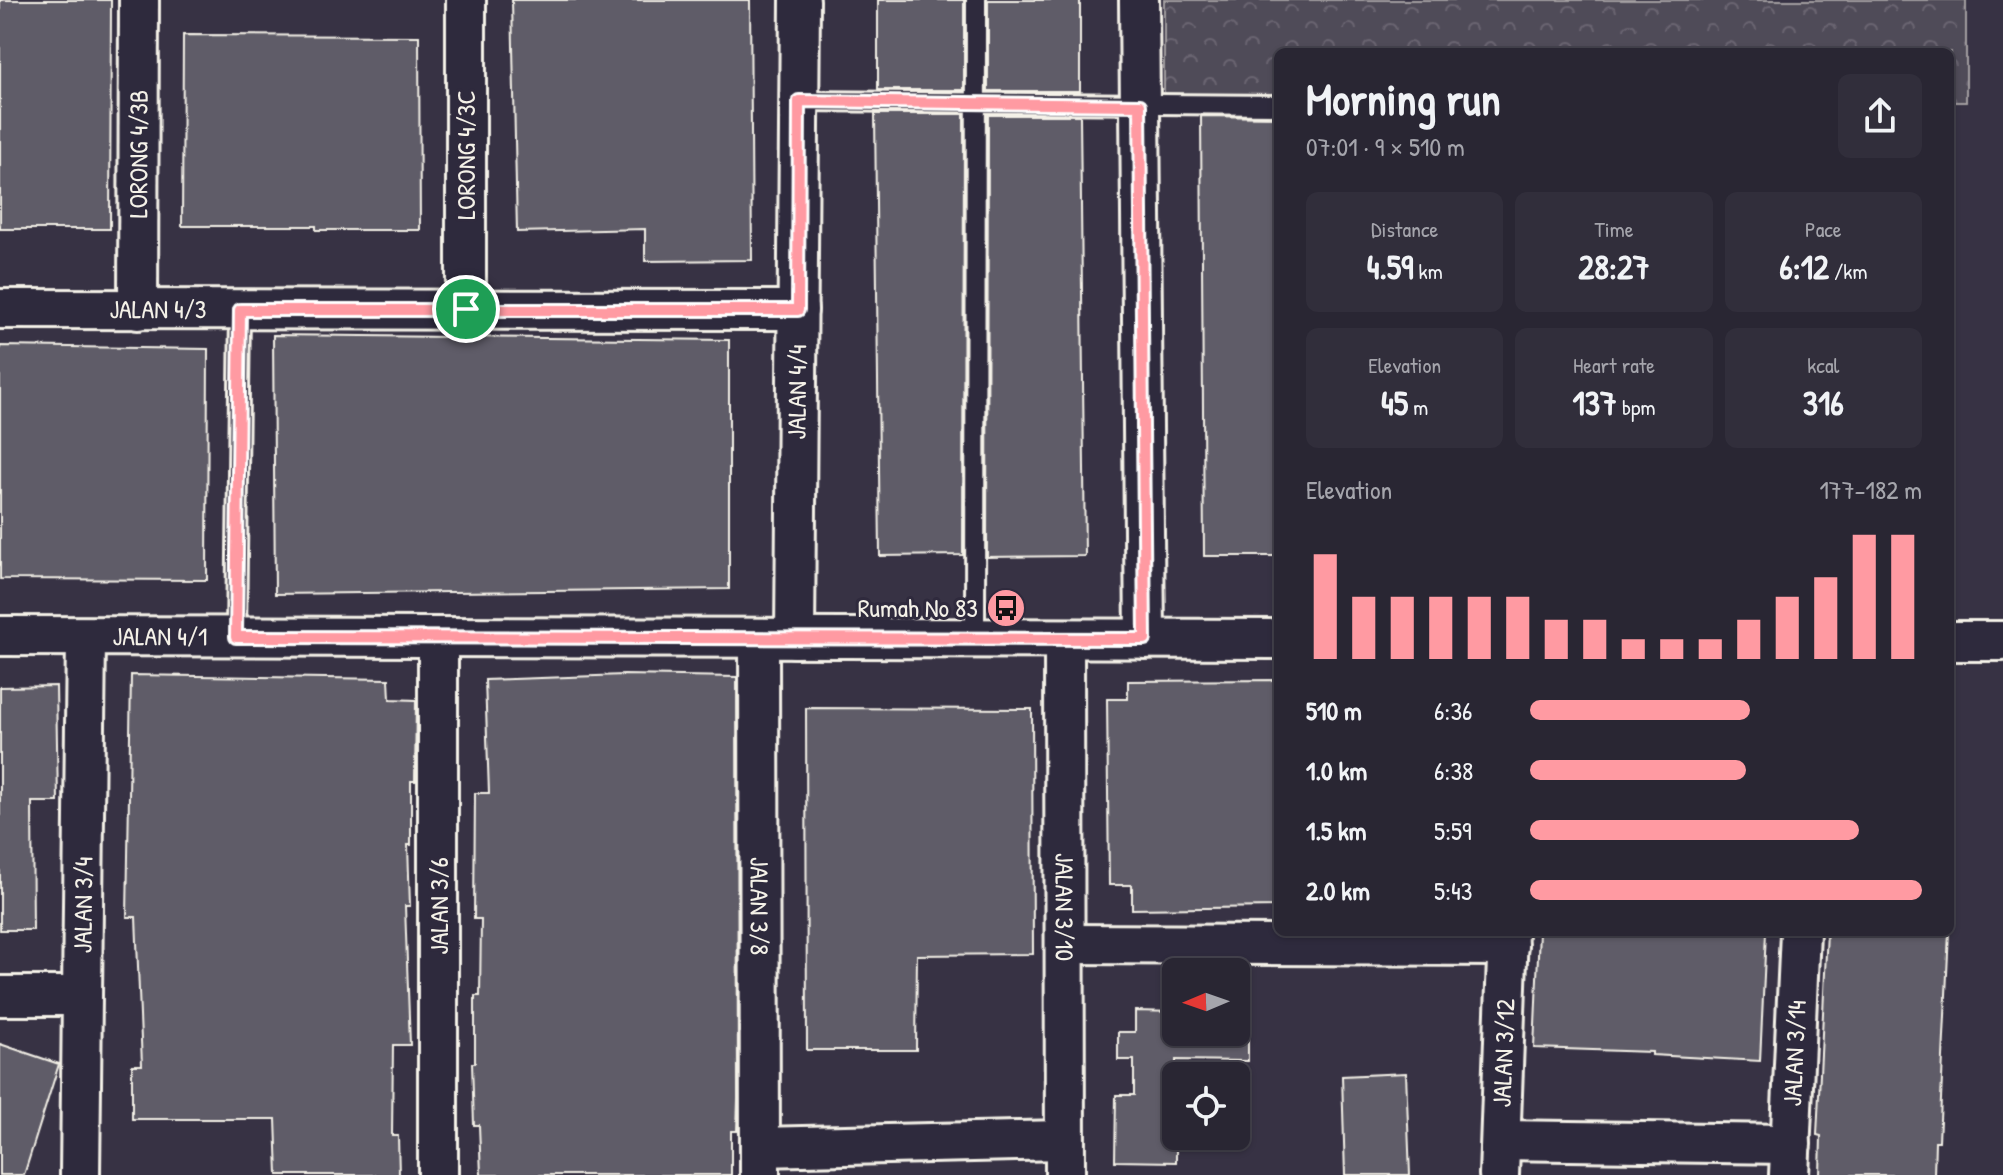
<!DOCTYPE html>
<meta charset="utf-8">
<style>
:root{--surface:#292633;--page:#312e3b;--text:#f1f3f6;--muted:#a5a5ac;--line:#45434e;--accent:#ff9aa2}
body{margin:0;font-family:"Patrick Hand",sans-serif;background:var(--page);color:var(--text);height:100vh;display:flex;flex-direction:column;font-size:30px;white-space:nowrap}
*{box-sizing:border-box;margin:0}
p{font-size:26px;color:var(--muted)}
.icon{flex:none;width:44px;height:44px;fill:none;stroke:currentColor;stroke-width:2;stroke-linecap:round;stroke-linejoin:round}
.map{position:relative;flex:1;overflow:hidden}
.sheet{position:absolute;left:1274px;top:48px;width:680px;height:888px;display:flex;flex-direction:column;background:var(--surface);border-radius:12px;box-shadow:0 2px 6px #0004,0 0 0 2px var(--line)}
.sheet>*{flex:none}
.needle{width:52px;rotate:268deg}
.fabs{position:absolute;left:1162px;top:958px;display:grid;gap:16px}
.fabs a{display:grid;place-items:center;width:88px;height:88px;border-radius:12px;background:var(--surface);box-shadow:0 2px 6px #0004,0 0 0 2px var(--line);font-size:40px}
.pin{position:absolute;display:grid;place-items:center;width:68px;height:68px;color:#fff;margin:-34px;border:4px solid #fff;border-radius:50%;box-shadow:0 2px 8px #0007}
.round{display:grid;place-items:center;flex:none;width:84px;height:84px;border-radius:12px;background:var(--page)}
.headline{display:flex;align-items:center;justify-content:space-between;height:136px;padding:0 32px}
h1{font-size:44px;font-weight:700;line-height:60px}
.figures{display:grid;grid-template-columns:repeat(3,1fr);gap:12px;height:136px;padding:8px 32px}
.figures div{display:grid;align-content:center;border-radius:12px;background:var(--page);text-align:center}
.figures b{font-size:34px;font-weight:700}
.figures small{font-size:22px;font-weight:400}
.figures p{font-size:22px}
.chart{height:224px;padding:16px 32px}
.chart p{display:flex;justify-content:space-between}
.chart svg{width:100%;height:144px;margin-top:8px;stroke:var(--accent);stroke-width:6}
ul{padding:0 32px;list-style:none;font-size:26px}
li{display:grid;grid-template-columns:128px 96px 1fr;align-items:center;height:60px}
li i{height:20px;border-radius:10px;background:var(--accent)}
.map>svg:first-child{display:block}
.park{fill:url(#park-crowns);stroke:#a29ea0;stroke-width:2}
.building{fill:#5f5c67;stroke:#f4f1e8;stroke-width:2}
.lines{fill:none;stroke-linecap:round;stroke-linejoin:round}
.lane-casing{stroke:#f4f1e8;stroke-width:24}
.street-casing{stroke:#f4f1e8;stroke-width:44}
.lane{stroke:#2f2a3d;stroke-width:18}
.street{stroke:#2f2a3d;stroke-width:38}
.route-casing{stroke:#fff;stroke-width:16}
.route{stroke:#ff9aa2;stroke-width:10}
.labels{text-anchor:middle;stroke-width:6;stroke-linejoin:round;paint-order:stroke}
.street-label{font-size:26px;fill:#f4f1e8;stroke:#2f2a3d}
.poi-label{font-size:26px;fill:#f4f1e8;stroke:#2f2a3d;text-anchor:end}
</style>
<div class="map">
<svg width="2003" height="1175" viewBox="0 0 2003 1175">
<defs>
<pattern id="park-crowns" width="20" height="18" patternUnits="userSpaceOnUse" patternTransform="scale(2)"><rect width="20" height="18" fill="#504b59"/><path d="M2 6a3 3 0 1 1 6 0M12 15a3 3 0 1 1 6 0" fill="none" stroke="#6a6571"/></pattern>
</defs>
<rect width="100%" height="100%" fill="#373244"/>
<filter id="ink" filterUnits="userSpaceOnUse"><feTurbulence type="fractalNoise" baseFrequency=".0125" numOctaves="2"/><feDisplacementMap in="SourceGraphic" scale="16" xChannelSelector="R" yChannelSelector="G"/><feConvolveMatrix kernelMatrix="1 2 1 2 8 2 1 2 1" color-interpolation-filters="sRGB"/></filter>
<g filter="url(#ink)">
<path class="park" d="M1164,0H1966V102H1950V52H1278V101H1164Z"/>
<path class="building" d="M0,0H111L110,229H0Z
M512,0H750L752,260L645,261V229L517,232Z
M878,0H964V90H878Z
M988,0H1080V91H988Z
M183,35L419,36L420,230H316V226H182Z
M875,114H964L963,555L880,556Z
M988,115H1080L1085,556L987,557Z
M1201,116L1278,117V556H1204Z
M273,335L729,340V589L275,594Z
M0,346L208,349L207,580L0,579Z
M131,675L389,679L390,699L416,700L415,781H411V845H408L410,906H405L410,1045H393L392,1136H398L399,1175H278L276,1119H132V1065H142L136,917H127Z
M624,675L737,677L738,1099L737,1131H731V1175H481L479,1125H474L472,1063H475V996H480L481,919H474L475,793H489L485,680Z
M1278,680V907L1132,909V885H1109L1107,699H1128V681Z
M56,686L58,802H32L33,930H0V687Z
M806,708L1032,709L1033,954L917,955L916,1050H807Z
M1539,932H1766L1760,1061L1652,1055V1052L1534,1048Z
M1827,932H1949L1939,1141H1935L1934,1175H1820L1821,1136L1817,1135Z
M1135,1011L1176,1012V1032H1248V1061L1176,1060V1162L1115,1161L1116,1095H1134V1060H1118V1032H1135Z
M0,1044L59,1064L24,1175H0Z
M1406,1073L1410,1175H1345L1342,1076Z"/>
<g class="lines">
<g class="lane-casing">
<path id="lane" d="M799,101L1278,105
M236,637L240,310
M975,639L976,0"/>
</g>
<g class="street-casing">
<g id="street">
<path d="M466,0V309"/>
<path d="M1139,0L1145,639"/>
<path id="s1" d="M0,309L798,310"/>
<path id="s2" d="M138,310L139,0"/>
<path id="s3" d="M0,636L1278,639"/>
<path d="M438,637V1175"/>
<path id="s4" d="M759,638L760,1175"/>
<path id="s5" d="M795,638L800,0"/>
<path id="s6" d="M1064,639L1065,1175"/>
<path d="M1950,641H2003"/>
<path d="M1065,944L1508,946"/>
<path d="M0,996H81"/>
<path d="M1501,1140L1791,1144"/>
<path d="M760,1147L1064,1140"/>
<path id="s7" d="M80,1175L86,637"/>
<path id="s8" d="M1499,1175L1508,932"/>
<path id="s9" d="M1789,1175L1800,932"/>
</g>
</g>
<use href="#lane" class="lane"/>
<use href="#street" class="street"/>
</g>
</g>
<g class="lines" filter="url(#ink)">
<g class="route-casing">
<path id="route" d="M799,101L1140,105L1145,639L236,637L240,310H798Z"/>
</g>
<use href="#route" class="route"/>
</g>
<defs>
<g id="bus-disc" transform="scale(2)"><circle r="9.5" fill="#ff9aa2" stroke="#2f2a3d"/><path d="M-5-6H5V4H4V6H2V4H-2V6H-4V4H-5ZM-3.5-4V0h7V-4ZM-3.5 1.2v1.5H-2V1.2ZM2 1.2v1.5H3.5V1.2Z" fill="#111"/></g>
</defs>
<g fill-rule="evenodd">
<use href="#bus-disc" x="1006" y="608"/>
</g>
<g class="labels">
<g class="street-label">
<text dy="9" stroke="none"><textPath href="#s2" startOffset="156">LORONG 4/3B</textPath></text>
<text transform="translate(466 155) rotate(-90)" y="9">LORONG 4/3C</text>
<text dy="9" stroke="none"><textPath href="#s1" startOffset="158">JALAN 4/3</textPath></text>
<text dy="9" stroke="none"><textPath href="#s5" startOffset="246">JALAN 4/4</textPath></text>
<text dy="9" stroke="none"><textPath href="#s3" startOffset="160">JALAN 4/1</textPath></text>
<text dy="9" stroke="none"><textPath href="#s7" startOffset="270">JALAN 3/4</textPath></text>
<text transform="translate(439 906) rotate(-90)" y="9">JALAN 3/6</text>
<text dy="9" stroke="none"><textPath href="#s4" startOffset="268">JALAN 3/8</textPath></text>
<text dy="9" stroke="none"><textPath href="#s6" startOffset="268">JALAN 3/10</textPath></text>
<text dy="9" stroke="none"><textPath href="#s8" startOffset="122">JALAN 3/12</textPath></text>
<text dy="9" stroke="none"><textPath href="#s9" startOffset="122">JALAN 3/14</textPath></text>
</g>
<g class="poi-label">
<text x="978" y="617">Rumah No 83</text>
</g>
</g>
</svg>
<div class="fabs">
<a><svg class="needle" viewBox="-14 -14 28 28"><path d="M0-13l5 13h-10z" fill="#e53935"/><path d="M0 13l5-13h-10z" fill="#a5a5ac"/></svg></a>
<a><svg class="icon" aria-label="locate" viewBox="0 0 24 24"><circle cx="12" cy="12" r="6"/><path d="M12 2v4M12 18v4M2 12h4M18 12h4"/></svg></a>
</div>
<div class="pin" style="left:466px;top:309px;background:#1e9e55"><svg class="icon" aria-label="arrive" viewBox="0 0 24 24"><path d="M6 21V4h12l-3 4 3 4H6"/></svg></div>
<section class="sheet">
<div class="headline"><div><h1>Morning run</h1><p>07:01 · 9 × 510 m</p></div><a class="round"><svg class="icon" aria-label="share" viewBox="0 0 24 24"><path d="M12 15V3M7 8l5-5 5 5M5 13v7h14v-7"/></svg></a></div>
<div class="figures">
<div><p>Distance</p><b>4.59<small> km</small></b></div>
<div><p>Time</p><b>28:27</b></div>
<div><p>Pace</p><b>6:12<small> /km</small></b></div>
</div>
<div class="figures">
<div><p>Elevation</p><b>45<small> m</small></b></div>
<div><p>Heart rate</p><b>137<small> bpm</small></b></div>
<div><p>kcal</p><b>316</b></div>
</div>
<div class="chart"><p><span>Elevation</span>177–182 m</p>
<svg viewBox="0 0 160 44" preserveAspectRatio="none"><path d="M5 44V12M15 44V25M25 44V25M35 44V25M45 44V25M55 44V25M65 44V32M75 44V32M85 44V38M95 44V38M105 44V38M115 44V32M125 44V25M135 44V19M145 44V6M155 44V6"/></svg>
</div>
<ul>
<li><b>510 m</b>6:36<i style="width:56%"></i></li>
<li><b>1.0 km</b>6:38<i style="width:55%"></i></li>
<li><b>1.5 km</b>5:59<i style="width:84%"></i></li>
<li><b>2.0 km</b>5:43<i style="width:100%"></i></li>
</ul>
</section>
</div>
